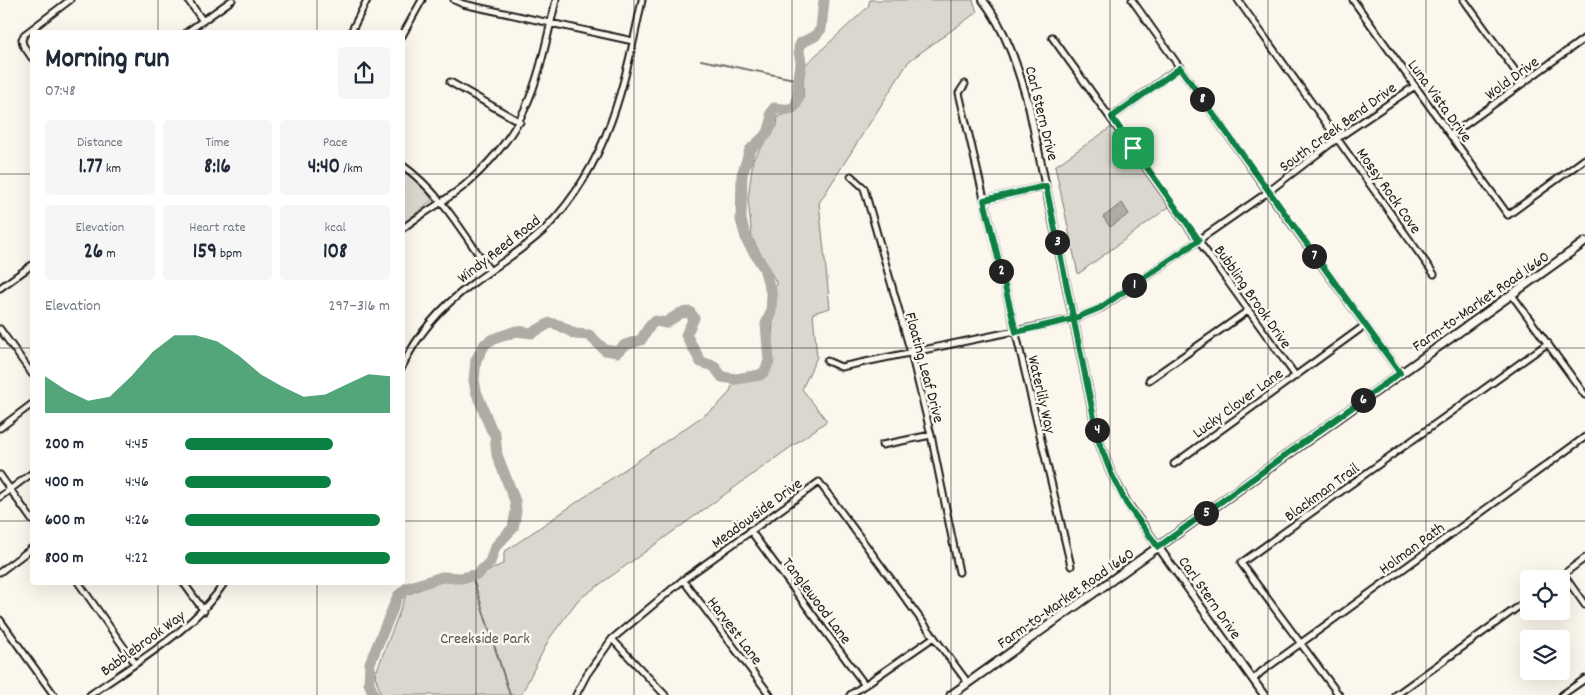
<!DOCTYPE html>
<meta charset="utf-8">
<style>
:root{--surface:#fff;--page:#f6f6f7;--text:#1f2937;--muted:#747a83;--accent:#0b8043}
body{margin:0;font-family:Dekko,sans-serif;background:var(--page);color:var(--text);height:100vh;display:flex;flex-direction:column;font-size:19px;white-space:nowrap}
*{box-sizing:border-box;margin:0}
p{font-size:16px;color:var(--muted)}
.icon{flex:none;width:28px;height:28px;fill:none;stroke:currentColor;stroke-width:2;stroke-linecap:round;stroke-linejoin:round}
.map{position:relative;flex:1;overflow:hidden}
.panel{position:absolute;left:30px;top:30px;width:375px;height:555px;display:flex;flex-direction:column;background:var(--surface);border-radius:5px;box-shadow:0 5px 20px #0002}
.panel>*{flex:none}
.fabs{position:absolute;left:1520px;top:570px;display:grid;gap:10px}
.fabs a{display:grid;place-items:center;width:50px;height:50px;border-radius:5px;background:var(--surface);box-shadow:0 5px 20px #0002;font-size:25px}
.pin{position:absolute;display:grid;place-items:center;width:42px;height:42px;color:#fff;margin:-21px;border-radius:10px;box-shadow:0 2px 8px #0006}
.km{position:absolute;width:25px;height:25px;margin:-12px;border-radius:50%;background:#222;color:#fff;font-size:14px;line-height:25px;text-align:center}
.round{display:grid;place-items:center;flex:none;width:52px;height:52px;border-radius:5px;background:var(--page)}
.headline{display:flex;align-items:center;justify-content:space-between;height:85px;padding:0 15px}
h1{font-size:28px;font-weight:700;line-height:38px}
.stats{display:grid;grid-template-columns:repeat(3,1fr);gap:8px;height:85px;padding:5px 15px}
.stats div{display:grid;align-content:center;border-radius:5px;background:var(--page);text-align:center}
.stats b{font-size:21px;font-weight:700}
.stats small{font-size:14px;font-weight:400}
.stats p{font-size:14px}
.chart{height:140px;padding:10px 15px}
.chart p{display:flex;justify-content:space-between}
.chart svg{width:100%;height:90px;margin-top:5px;fill:var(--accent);opacity:.7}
ul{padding:0 15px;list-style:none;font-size:16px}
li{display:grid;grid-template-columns:80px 60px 1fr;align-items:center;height:38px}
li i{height:12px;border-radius:6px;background:var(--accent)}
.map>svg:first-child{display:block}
.green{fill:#dad7ce;stroke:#7b7a75}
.water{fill:#afaca5;stroke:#74726e}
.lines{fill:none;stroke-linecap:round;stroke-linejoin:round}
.stream{stroke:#74726e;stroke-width:2}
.river{stroke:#afaca5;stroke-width:11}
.minor-casing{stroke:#1c1c1c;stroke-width:9}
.tertiary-casing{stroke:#1c1c1c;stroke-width:10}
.secondary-casing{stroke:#1c1c1c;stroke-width:11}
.minor{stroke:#fbf7ec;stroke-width:5}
.tertiary{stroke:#fbf7ec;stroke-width:6}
.secondary{stroke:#fbf7ec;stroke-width:7}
.route-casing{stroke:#fff;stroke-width:10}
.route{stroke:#0b8043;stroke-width:6}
.grid{fill:none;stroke:#1c1c1c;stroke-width:1;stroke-opacity:0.55}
.labels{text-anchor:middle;stroke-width:5;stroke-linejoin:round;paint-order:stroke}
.street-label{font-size:16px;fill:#1c1c1c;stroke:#fbf7ec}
.park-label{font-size:16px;fill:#555451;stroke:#fbf7ec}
</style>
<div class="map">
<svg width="1585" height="695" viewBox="0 0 1585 695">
<rect width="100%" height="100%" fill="#fbf7ec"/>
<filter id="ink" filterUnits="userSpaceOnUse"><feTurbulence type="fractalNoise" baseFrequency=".02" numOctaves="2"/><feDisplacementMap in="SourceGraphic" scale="10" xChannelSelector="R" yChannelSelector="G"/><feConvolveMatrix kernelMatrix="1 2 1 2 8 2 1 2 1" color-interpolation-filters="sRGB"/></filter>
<g filter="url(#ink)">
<path class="green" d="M870,0H973L977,12L909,61L819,203L830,308L813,313L817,357L802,389L827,421L578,600L549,639L521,695H381L375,675L406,595L442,581L468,582L504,563V552L716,407L729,393L733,384L769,374L776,282L752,238L748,199L753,159L777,126L778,116L796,112L803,100L804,66L868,7Z
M1113,126L1170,206L1078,274L1055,166Z
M403,171L423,187L432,200L403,224Z"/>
<path class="water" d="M1122,203L1129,214L1110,227L1103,217Z"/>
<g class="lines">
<path class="stream" d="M701,60L799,80
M472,576L510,695"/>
<path class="river" d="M374,695L369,683L370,663L398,596L407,588L442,577L461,578L478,574L490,562L495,547L513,528L516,511L515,501L497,455L495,434L491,429L476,391L474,380L476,360L485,344L491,340L516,331L532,333L550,323L559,325L575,334L589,335L605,350L617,352L625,345L641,340L651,324L656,321L665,323L681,313L690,312L694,318L686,335L701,362L714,366L722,377L736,379L760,375L765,371L769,361L766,324L771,312L772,296L764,268L747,241L741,220L742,175L750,150L768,133L772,120L771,113L774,108C799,112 797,106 798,86C798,77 801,70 801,62C800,55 797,49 801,43L815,36L821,29L824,0"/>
<g class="minor-casing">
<path id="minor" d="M188,0L203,21
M454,0L463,4L633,41
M1132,0L1268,192L1400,373
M1238,0L1434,274
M1353,0L1508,215L1585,159
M1464,0L1524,83
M187,32L232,0
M351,32L367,0
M402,36L422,0
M1052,37L1295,375
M32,58L23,45L22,39L25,34L70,0
M450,82L520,122
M965,84L959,93L1071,566
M1112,117L1180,67
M1451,135L1585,38
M402,165C441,193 463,233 490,271
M851,176L864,188L911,353L931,435L959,572
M984,200L1046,186
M402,229C422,213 446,201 465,185C531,128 537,81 556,0
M0,288L32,265
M1512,295L1585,395
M0,329L32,374
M827,361L841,367L1073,319L1101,308L1268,192L1338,138L1415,86
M402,367C418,333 442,306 472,284C497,265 525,249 547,227C609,163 625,83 642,0
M1149,380L1249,310
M0,428L32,404
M882,445L931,435
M1174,464L1364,326
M0,475L32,520
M0,497L32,473
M750,530L865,685
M0,572L32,548
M1563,574L1585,605
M1557,579L1585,558
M683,580L770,695
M78,582L135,663
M183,582L204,611
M0,620L54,695
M612,639L665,695
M1253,680L1261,672L1585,437
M90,695C136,662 194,630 225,582
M576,695L587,674L612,639L683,580L819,482L968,683
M850,695L934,637
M1339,695L1241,563L1548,343
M1396,695L1529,599
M1562,695L1585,679"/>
</g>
<g class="tertiary-casing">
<path id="tertiary" d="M983,0C1007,31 1018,69 1029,106L1099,442L1111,473L1127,503L1264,695"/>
</g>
<g class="secondary-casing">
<path id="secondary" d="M951,695L1585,242"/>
</g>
<use href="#minor" class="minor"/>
<use href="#tertiary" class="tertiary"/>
<use href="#secondary" class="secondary"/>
</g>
</g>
<g class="lines" filter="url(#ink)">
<g class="route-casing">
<path id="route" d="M1133,148L1199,240L1100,308L1073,319L1016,332L984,200L1046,186L1099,442L1111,473L1126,503L1158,547L1400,373L1180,68L1112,117L1133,148"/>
</g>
<use href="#route" class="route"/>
</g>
<path class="grid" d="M158,0V32M317,0V32M476,0V695M634,0V695M792,0V695M951,0V695M1110,0V695M1268,0V695M1426,0V695M0,174H32M402,174H1585M0,348H32M402,348H1585M0,521H32M402,521H1585M158,582V695M317,582V695"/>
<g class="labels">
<g class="street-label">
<text transform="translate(1511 77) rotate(-36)" y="6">Wold Drive</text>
<text transform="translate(1441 100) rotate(54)" y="6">Luna Vista Drive</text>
<text transform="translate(1043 113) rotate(76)" y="6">Carl Stern Drive</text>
<text transform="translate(1337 126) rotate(-36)" y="6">South Creek Bend Drive</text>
<text transform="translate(1390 190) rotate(55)" y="6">Mossy Rock Cove</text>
<text transform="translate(498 248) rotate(-38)" y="6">Windy Reed Road</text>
<text transform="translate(1254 296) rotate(55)" y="6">Bubbling Brook Drive</text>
<text transform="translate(1480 300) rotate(-35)" y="6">Farm-to-Market Road 1660</text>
<text transform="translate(926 367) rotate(75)" y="6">Floating Leaf Drive</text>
<text transform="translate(1043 394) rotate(77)" y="6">Waterlily Way</text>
<text transform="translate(1237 402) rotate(-36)" y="6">Lucky Clover Lane</text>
<text transform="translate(1321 491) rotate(-36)" y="6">Blackman Trail</text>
<text transform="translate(756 512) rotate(-36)" y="6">Meadowside Drive</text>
<text transform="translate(1411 547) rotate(-36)" y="6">Holman Path</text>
<text transform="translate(1065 597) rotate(-35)" y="6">Farm-to-Market Road 1660</text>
<text transform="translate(1211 597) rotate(55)" y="6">Carl Stern Drive</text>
<text transform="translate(818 600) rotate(53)" y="6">Tanglewood Lane</text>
<text transform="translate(736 630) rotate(53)" y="6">Harvest Lane</text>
<text transform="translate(142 642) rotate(-36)" y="6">Babblebrook Way</text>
</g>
<g class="park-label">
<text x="485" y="643">Creekside Park</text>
</g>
</g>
</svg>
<div class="fabs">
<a><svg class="icon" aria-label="locate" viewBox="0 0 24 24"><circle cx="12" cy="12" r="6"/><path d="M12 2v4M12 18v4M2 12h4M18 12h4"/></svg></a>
<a><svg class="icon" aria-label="layers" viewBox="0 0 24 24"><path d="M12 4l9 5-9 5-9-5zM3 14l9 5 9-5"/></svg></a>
</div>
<div class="pin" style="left:1133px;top:148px;background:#1e9e55"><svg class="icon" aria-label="arrive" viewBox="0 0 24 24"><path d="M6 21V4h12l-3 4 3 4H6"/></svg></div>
<b class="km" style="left:1134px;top:285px">1</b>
<b class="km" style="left:1001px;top:271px">2</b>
<b class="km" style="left:1057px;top:242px">3</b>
<b class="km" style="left:1097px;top:430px">4</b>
<b class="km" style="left:1206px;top:513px">5</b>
<b class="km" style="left:1363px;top:400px">6</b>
<b class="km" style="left:1314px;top:256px">7</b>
<b class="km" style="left:1202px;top:99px">8</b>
<section class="panel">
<div class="headline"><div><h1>Morning run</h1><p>07:48</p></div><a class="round"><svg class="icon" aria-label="share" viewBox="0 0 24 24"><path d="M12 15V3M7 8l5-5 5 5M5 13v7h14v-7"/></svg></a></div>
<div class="stats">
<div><p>Distance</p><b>1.77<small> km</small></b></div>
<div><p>Time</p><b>8:16</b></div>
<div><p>Pace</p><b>4:40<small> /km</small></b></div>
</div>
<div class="stats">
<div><p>Elevation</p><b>26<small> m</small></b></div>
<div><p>Heart rate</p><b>159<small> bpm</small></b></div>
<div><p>kcal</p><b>108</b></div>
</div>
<div class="chart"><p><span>Elevation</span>297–316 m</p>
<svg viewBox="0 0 160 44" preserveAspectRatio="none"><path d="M0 44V26L10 33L20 38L30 36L40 26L50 14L60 6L70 6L80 9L90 16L100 25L110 31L120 36L130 35L140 30L150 25L160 26V44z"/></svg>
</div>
<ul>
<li><b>200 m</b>4:45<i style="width:72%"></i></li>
<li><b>400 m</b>4:46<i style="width:71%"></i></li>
<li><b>600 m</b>4:26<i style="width:95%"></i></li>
<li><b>800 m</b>4:22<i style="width:100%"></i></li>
</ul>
</section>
</div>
